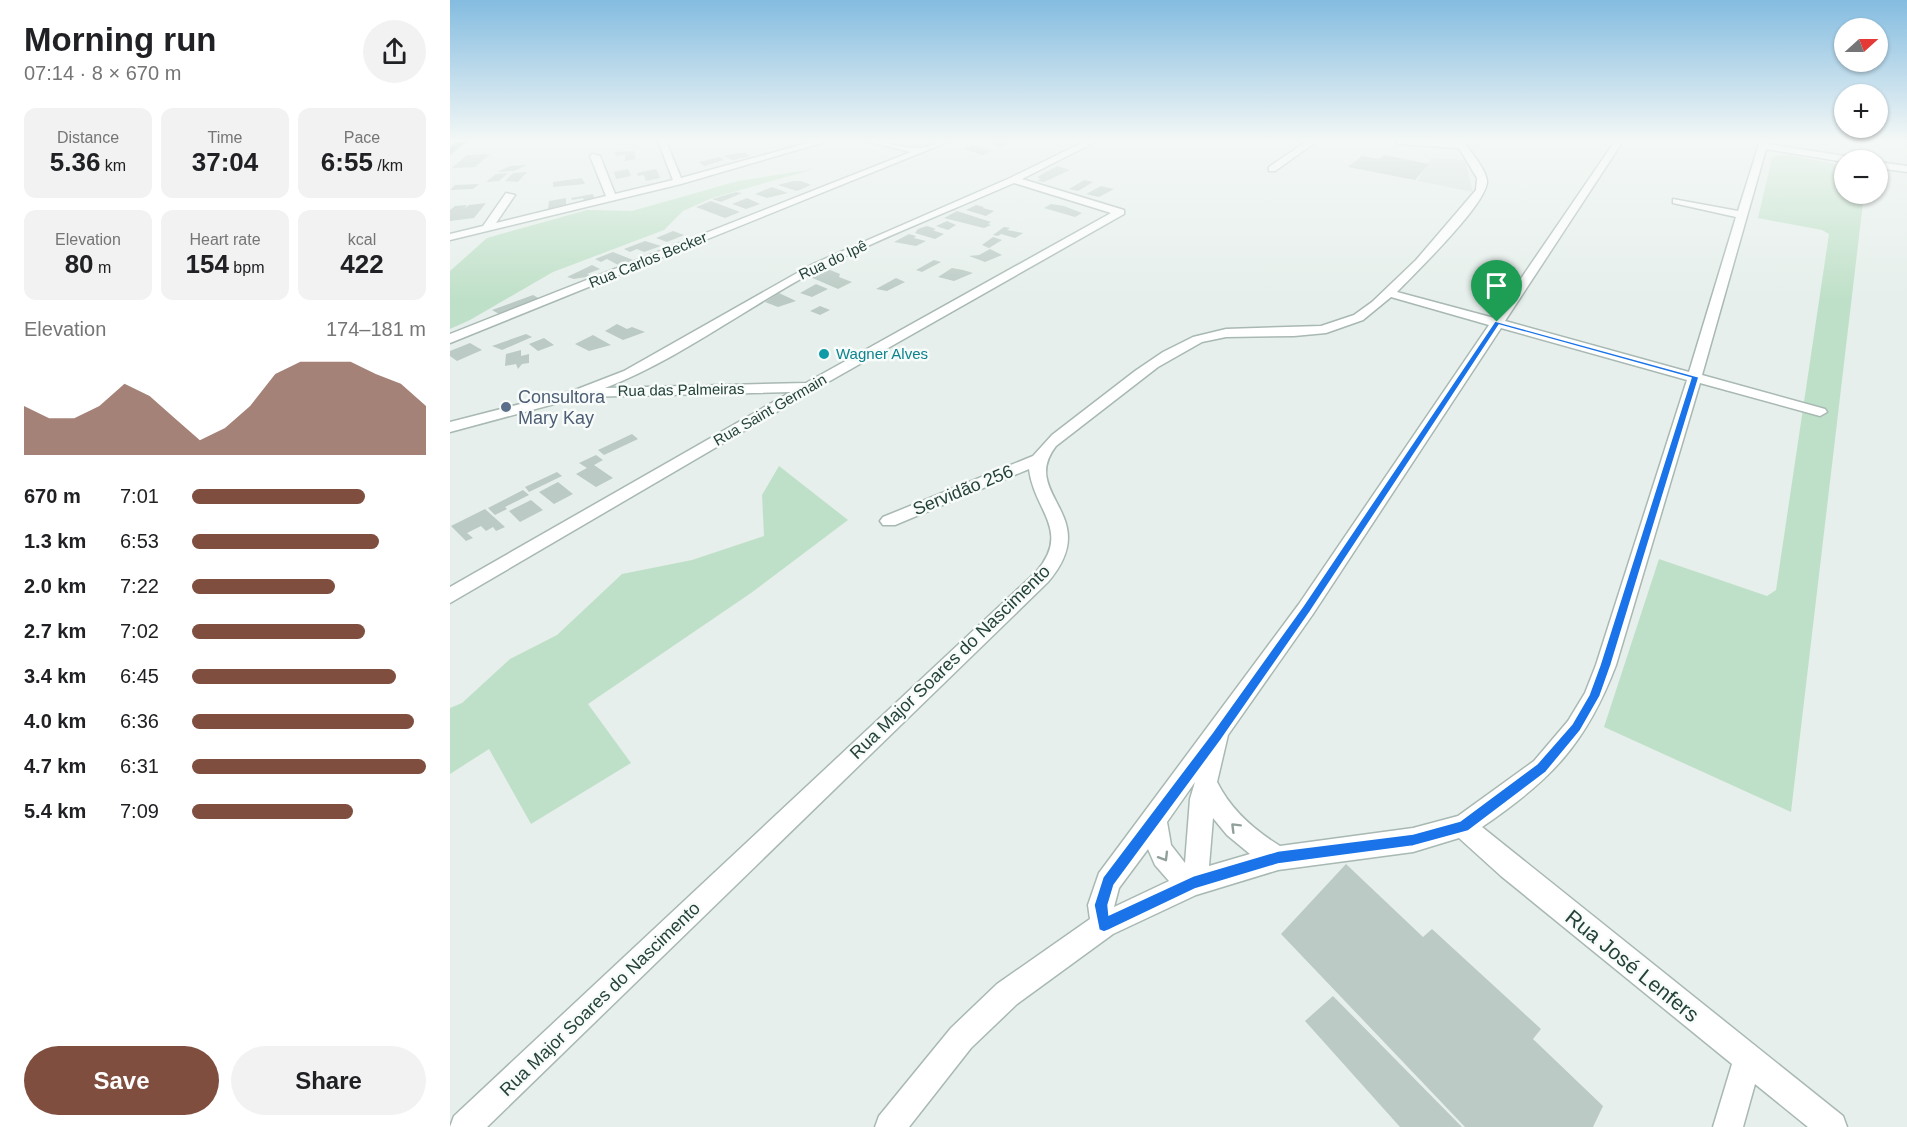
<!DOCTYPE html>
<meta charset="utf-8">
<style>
:root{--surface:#fff;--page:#f2f2f2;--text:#202124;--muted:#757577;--accent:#7f4e3f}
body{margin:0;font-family:Helvetica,sans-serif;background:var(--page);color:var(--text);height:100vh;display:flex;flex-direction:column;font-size:22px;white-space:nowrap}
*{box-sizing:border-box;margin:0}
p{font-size:20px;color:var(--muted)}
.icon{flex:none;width:33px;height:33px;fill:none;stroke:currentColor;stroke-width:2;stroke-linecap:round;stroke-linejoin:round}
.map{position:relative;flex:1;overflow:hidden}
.drawer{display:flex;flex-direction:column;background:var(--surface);width:450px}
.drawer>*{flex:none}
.needle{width:39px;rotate:69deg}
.fabs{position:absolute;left:1384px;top:18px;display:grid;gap:12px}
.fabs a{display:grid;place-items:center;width:54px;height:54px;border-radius:50%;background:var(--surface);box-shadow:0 2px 4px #0004;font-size:30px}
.pin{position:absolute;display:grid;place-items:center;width:51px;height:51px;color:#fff;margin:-62px -26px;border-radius:50% 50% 50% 0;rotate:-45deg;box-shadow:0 0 6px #0007}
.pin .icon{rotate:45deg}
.round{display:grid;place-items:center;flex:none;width:63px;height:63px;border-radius:32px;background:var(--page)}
.overview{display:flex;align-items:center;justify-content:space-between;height:102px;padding:0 24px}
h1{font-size:33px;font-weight:600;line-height:45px}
.figures{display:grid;grid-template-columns:repeat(3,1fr);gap:9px;height:102px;padding:6px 24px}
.figures div{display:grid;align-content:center;border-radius:12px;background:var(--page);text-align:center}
.figures b{font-size:26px;font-weight:600}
.figures small{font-size:16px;font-weight:400}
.figures p{font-size:16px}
.chart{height:168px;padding:12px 24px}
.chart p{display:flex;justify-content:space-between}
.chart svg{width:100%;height:108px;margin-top:6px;fill:var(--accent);opacity:.7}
.cta{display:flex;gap:12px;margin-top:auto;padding:12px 24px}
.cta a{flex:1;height:69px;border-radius:36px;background:var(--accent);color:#fff;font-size:24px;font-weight:600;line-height:69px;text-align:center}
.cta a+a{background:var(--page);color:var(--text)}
ul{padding:0 24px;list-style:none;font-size:20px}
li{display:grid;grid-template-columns:96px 72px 1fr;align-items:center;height:45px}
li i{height:15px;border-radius:8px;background:var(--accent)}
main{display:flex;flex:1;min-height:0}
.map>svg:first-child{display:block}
.built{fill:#d4dfda}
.green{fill:#bfe0c8}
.building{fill:#bbcac4}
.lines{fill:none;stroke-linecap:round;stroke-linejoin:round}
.minor-casing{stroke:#a8b8b2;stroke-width:3}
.major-casing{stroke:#c2cac8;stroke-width:3}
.minor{fill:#fff;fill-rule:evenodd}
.major{fill:#6aa596;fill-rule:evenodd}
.oneway{stroke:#92a09c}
.route{fill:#1a73e8;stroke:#fff;stroke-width:1.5;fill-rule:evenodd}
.culture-dot{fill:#0f9aa8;stroke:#f7fbf9;stroke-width:2}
.service-dot{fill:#5c6f8a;stroke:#f7fbf9;stroke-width:2}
.labels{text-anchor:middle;stroke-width:5;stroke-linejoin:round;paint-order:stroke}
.far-street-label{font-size:15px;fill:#24423a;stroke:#f7fbf9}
.far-culture-label{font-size:15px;fill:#0d838f;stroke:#f7fbf9;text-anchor:start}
.service-label{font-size:18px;fill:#4e5e75;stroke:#f7fbf9;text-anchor:start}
.street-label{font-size:18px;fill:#24423a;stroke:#f7fbf9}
.near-street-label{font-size:21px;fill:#24423a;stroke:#f7fbf9}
</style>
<main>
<section class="drawer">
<div class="overview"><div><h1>Morning run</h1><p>07:14 · 8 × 670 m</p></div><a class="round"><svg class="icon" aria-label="share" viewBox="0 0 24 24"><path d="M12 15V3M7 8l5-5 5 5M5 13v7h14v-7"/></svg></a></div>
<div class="figures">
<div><p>Distance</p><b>5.36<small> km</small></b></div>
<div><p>Time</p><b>37:04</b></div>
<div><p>Pace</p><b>6:55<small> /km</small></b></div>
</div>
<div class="figures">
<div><p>Elevation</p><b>80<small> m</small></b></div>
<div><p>Heart rate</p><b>154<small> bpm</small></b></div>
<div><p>kcal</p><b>422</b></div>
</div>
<div class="chart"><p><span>Elevation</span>174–181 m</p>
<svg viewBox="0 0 160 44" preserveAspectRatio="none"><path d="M0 44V24L10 29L20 29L30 24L40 15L50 20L60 29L70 38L80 33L90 24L100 11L110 6L120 6L130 6L140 11L150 15L160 24V44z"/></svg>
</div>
<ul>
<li><b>670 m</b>7:01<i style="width:74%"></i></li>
<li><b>1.3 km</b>6:53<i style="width:80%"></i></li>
<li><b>2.0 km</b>7:22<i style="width:61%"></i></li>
<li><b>2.7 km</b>7:02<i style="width:74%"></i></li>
<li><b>3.4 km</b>6:45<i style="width:87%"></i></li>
<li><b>4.0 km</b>6:36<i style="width:95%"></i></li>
<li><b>4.7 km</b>6:31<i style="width:100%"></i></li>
<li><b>5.4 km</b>7:09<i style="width:69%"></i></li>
</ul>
<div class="cta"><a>Save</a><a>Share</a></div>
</section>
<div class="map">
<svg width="1457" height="1127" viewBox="0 0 1457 1127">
<rect width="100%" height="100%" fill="#e6efeb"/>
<path class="built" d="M981,158L1015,160L1023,192L968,181Z"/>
<path class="green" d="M1339,155L1395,166V194H1414L1341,812L1154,727L1209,559L1317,596L1326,590L1379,234L1372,230L1308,218L1322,158L1324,156Z
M364,169L262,198L233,211L214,230L103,272L20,320L0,329V271L37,238L137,210L182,211L288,181Z
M329,466L398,520L301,593L138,704L181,763L81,824L39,749L0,774V708L12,703L60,659L107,635L172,574L242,560L314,536L312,495Z"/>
<path class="building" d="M534,141H558L562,142L550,147Z
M523,145L542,151L532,155L514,149Z
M184,151L186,159L175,161V155L166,156L164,152Z
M288,153H296L300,156L283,160L273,156Z
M40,154L25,167L2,168L17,155Z
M934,155L979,164L965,180L898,167L912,156L929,159Z
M270,157L274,160L254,166L249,162Z
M77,165L64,171L47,172L60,166Z
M607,166L620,170L594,182L587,181L591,179L587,177Z
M178,169L181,176L166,179L164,172Z
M206,169L210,178L196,181L194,175L188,176L187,173Z
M77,172L68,182L55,181L63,173Z
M58,173L49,181L36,182L46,174Z
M132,178L135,184L103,187V182Z
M634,180L643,182L628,191L619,189Z
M343,181H351L361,185L347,191L328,185Z
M29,184L23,189L0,190L5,185Z
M651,186L664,189L649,197L636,194Z
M322,187L338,193L317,198L305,194Z
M286,192L292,193L271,202L262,199Z
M143,194L145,201L135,203L133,198L122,200L121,198Z
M116,198V206L98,209L99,201Z
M297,198L310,204L296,209L282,204Z
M261,201L290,212L275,218L246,207Z
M36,203L24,218L0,221V210L5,206L17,205L14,209L19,205Z
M601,204L614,206L632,213L625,217L594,208Z
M526,205L534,207L533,208L544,211L536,216L516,210Z
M507,211L541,222L538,224L541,225L534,228L494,218Z
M497,221L506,225L498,230L486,226Z
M477,226L486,229L483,230L485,231L494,234L485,239L465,233L468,229Z
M554,227L560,228L557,230L573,233L565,238L551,234L548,236L543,235Z
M223,231L234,235L217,242L206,238Z
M459,234L466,236L464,238L476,241L466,246L444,242Z
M543,237L552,240L539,248L532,245Z
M195,241L211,246L194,252L187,249L180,252L174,249Z
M540,249L552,255L535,262L519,256L529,255Z
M163,252L183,260L170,266L157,259L151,262L145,259Z
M484,260L491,262L472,272L466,270Z
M142,265L150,269L137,274L142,276L124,279L117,277Z
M502,268L513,270L523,273L504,281L488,277Z
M380,270L390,274L389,277L402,282L388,289L358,276L366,272Z
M446,278L455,282L437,291L426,289Z
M366,284L378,289L362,297L350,293Z
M329,293L346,301L328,307L315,302Z
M83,295L90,299L49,314L42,310Z
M370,306L380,310L370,315L360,311Z
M167,324L177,329L182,327L195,332L173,340L155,331Z
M76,334L82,337L52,350L42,346Z
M143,335L161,345L139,351L125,344Z
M94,338L104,345L88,351L79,344Z
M20,343L32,350L7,361L0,356V351Z
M71,350V356L79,354V363L72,364L68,369L66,364L55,366L56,354Z
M182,434L188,439L154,455L148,450Z
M146,455L153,460L144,465L163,478L146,487L126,474L137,468L129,463Z
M107,472L112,476L79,492L75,487Z
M108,482L123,494L104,504L89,492Z
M73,490L79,495L55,507L57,509L45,515L38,508Z
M81,500L93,510L70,522L59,511Z
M35,509L55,527L46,531L43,527L36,531L31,526L17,533L23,538L16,541L1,526Z
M896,864L973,937L982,929L1091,1029L1083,1039L1153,1106L1143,1127H1015L831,934Z
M883,996L1012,1127H950L855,1021Z"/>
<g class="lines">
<g class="minor-casing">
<path id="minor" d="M208,141H216L231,178L365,141H378L231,184L0,240V234L33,226L56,193L65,195L46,223L156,196L140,156L142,154L150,156L165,194L223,180Z
M416,141C434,141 451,148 468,148C479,148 488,141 500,141L0,343V334L461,152Z
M636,141H647L572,179L674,210V214L364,390L0,603V587L341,392L130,397L0,432V422L125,390L174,371L363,264L560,178ZM564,183L661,213L356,383L155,388C232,358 298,306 371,268C433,237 500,211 564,183Z
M857,141H867L825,171H819V167Z
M945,141L1006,143L1005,141H1013C1020,151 1036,169 1037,181C1038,203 965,273 947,292L1044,318L1165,141H1173L1055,321L1239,372L1286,217L1223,203V199L1288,211L1310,141H1318L1317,144L1402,157L1407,160L1395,162L1316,149L1252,375L1375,409L1377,412L1370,416L1250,383L1166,665C1136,744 1101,780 1032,827L1393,1116L1397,1127H1358L1305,1084L1293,1127H1263L1282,1064L1051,876L1009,838L963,852L828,870L746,895L663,934L567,1004L521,1048L459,1127H425L429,1116L501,1028L547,984L640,919L638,905L649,873L849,604L1039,325L941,297L913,320L876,333L844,336L776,337L752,342L708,367L606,446C568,495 655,515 598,582L37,1127H0L4,1116L586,572C622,531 584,511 579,469L445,525H433L430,521L433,517L583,456L602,435L685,371L713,352L743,337L776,329L871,326L904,315L922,302L966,260L1026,190L1027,178L1009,148L949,144ZM1051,328L1237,380L1146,665L1135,693L1118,721L1084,761L1008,816L963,828L830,846C804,830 781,810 767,782L778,735L863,614ZM745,782L740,799L735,863L721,845L717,822ZM763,818L777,835L800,854L759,866ZM698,849L705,865L719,881L664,907L669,888Z
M1428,162L1457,166V172L1428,168Z"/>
</g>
<g class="major-casing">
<path id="major" d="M8,141H17L0,154V147Z"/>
</g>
<use href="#minor" class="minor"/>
<use href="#major" class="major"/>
</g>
<defs><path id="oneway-chevron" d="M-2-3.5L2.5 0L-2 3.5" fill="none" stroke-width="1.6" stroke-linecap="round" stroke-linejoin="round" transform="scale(1.5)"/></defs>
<g class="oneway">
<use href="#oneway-chevron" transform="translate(785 827) rotate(-135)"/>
<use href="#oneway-chevron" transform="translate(714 857) rotate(59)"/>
</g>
<linearGradient id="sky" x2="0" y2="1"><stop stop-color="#84bce0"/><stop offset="0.47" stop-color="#f4f8f6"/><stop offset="1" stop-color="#f4f8f6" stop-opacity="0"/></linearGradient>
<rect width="1457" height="299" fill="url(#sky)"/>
<path class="route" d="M1045,321L1249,377L1161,665L1150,696L1130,731L1096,772L1018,831L963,846L828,864L745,889L659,930L654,932L649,930L644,905L653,877L762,733L853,606ZM1049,325L1241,378L1150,665L1139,695L1122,724L1087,764L1010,821L963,834L828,851L743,876L659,915L658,905L664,885L771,740L860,612Z"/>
<circle class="culture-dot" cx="374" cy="354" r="6"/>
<circle class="service-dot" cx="56" cy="407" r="6"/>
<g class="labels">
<g class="far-street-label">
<text transform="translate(198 260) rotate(-22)" y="5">Rua Carlos Becker</text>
<text transform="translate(383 260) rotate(-25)" y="5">Rua do Ipê</text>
<text transform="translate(231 390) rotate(-1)" y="5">Rua das Palmeiras</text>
<text transform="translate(320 410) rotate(-30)" y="5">Rua Saint Germain</text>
</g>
<g class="far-culture-label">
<text x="386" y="359">Wagner Alves</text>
</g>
<g class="service-label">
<text x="68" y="403">Consultora<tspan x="68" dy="21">Mary Kay</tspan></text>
</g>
<g class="street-label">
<text transform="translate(513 490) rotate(-22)" y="6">Servidão 256</text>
<text transform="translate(500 662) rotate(-44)" y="6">Rua Major Soares do Nascimento</text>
<text transform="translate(150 999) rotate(-44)" y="6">Rua Major Soares do Nascimento</text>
</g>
<g class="near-street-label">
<text transform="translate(1182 966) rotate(39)" y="7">Rua José Lenfers</text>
</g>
</g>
</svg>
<div class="fabs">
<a><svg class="needle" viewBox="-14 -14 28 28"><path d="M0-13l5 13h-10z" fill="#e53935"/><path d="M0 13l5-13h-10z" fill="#757577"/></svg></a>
<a>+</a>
<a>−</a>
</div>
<div class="pin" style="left:1047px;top:322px;background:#1e9e55"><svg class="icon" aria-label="arrive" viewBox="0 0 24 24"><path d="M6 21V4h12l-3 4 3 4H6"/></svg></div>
</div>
</main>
